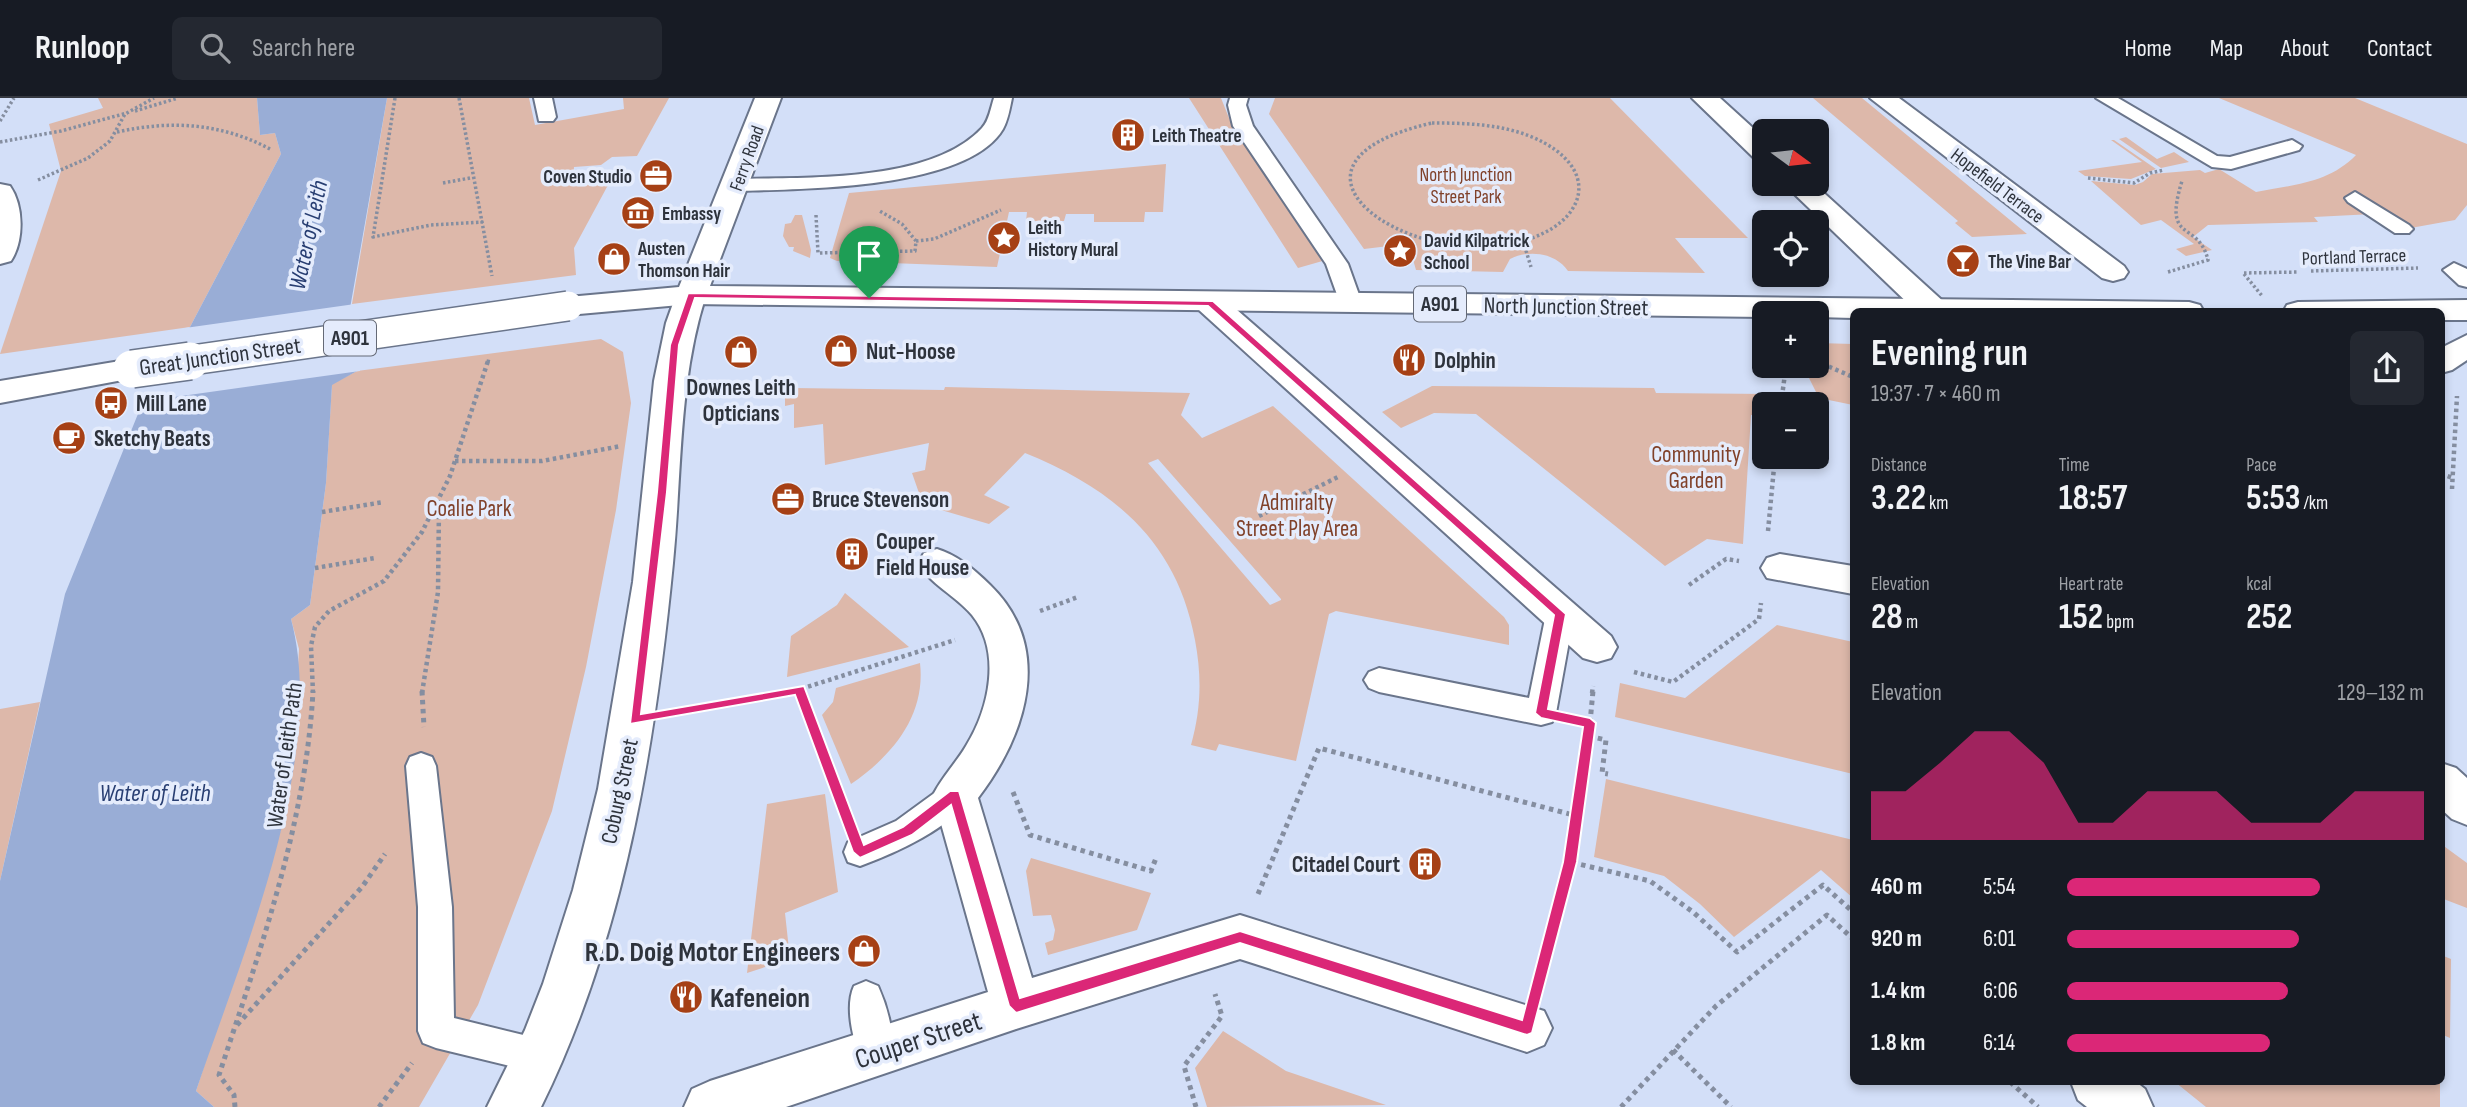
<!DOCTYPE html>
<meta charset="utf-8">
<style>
:root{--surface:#171b24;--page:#242831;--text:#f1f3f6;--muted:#9ea1a6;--line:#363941;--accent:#db2777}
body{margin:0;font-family:"Sofia Sans Condensed",sans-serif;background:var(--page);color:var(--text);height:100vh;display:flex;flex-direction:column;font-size:26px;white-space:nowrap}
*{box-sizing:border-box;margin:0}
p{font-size:23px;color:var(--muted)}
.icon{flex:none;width:38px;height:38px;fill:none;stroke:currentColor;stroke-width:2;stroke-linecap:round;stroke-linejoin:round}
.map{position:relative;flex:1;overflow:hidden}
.side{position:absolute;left:1850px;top:210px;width:595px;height:777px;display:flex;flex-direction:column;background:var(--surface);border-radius:10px;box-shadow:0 4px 10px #0003}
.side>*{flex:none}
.needle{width:46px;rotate:105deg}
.fabs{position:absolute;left:1752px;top:21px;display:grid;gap:14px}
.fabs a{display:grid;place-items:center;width:77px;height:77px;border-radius:10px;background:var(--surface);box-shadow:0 4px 10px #0003;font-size:35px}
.pin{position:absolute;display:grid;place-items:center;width:60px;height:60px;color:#fff;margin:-72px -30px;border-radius:50% 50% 50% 0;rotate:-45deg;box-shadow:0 0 7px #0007}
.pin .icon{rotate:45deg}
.round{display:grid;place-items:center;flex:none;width:74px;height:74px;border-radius:10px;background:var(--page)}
.summary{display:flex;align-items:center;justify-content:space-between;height:119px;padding:0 21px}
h1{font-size:38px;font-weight:700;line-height:52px}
.figures{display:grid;grid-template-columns:repeat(3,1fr);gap:10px;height:119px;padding:7px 21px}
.figures div{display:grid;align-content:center}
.figures b{font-size:35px;font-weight:700}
.figures small{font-size:19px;font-weight:400}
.figures p{font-size:19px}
.chart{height:196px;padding:14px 21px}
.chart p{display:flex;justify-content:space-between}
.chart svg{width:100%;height:126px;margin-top:7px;fill:var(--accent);opacity:.7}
ul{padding:0 21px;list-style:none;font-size:23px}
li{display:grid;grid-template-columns:112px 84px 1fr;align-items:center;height:52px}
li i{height:18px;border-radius:9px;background:var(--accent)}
header{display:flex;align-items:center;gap:42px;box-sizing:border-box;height:98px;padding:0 35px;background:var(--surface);border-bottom:2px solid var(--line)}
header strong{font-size:33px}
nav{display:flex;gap:38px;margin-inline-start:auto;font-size:24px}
.search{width:490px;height:63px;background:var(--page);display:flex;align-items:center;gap:18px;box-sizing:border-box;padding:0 24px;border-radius:10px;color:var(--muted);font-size:26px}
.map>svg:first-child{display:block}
.green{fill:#ddb8aa;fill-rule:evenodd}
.water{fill:#99add6}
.pier{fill:#d3dff8}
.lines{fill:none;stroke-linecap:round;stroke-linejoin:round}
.service-casing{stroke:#6a758b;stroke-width:4}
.minor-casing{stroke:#6a758b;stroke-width:4}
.primary-casing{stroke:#6a758b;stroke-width:4}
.path-far2{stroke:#858ea0;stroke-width:3.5;stroke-dasharray:2.5 2.5;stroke-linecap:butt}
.path-far1{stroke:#858ea0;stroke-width:4.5;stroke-dasharray:3.5 3.5;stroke-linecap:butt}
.path{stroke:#858ea0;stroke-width:5;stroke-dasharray:4.5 4.5;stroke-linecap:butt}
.service{fill:#fff;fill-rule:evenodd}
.minor{fill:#fff;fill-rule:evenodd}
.primary{fill:#fff;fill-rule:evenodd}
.primary-bridge-far1-casing{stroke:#6a758b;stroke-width:32;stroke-linecap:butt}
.primary-bridge-casing{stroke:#6a758b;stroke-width:40;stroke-linecap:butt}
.primary-bridge-far1{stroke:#fff;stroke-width:29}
.primary-bridge{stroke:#fff;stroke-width:37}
.route{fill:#db2777;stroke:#fff;stroke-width:2;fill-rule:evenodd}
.labels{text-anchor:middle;stroke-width:7;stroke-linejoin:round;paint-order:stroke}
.far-poi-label{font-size:19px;font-weight:bold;fill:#2e333c;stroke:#e5ecfc;text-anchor:start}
.far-street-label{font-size:19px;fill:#2e333c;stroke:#e5ecfc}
.far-park-label{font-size:19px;fill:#80412a;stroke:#e5ecfc}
.shield{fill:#e5ecfc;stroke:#656a76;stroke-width:2}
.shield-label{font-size:21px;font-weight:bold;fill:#2e333c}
.street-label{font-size:23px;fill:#2e333c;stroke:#e5ecfc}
.poi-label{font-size:23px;font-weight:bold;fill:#2e333c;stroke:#e5ecfc;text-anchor:start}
.park-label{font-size:23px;fill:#80412a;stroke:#e5ecfc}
.water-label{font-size:24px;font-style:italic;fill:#283e72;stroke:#e5ecfc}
.near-poi-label{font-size:28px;font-weight:bold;fill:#2e333c;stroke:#e5ecfc;text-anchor:end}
.near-street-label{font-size:28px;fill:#2e333c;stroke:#e5ecfc}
</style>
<header>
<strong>Runloop</strong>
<div class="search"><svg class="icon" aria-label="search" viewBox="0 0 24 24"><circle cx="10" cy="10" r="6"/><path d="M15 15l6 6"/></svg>Search here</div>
<nav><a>Home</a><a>Map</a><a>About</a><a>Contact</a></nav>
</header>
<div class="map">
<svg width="2467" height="1009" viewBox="0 0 2467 1009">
<rect width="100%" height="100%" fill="#d3dff8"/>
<path class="green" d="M98,0H257L260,37L275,35L281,56L190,229L0,256L61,73L49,26L103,10Z
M387,0H529L535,27L624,11L623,0H669L637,58L612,59L601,67L574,69L573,81L614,76L574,150L576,177L352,206Z
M1189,0H1221L1233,30L1326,162L1298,170Z
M1275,0H1610L1748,140H1675L1705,175L1568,173C1556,155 1529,151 1510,161L1503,174L1416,172L1412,158L1389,148L1364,151L1269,16Z
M1813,0H1862L2027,136L1972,139L1955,125L1958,123Z
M2219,0H2355L2467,46V107L2455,122L2394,133L2373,116L2314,119L2318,124L2208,127L2193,139L2212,152L2186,158L2176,151L2194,146L2161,122L2141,127L2091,83L2135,87L2143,84L2152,76L2200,72L2205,75L2219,71L2256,94C2293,87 2329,85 2356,57Z
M2126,39L2157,61L2174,54L2189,64L2161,70L2119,41Z
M2111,42H2114L2156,71L2131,81L2085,78L2078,73L2142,64Z
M1166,66L1163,114H1145L1144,124H1094V116H1066L1064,123H1026L1027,114H1009L997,169L837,163L830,160L849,95Z
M795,117H802L811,152L810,160L793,153L794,149H789L783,138L785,126L791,125Z
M601,241L623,254L631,305L616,412L586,569L552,713L478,907L419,1009H214L196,993L283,725L292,676L299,551L291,521L310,507L326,385L332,286L357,273Z
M1817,245L1853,246V307L1819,300L1803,268H1816Z
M1432,288L1654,290L1656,295L1769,296V306H1764V317H1751L1743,446L1707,441L1665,468L1476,316L1434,315L1401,330L1382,314Z
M945,289L1190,295L1181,317L1202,340L1273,308L1504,519L1509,527V547L1336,513L1329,516L1296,663L1219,646L1216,653L1191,647C1201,612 1202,579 1195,542C1177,444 1114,391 1025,355L984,397L1010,409L989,426L907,402L919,395L912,375L925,372L929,345L825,367L823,326L794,330V306L785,308V294L792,290L944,292ZM1158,361L1281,501V502L1270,507L1148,365Z
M845,495L909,549L787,579L791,538L837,507Z
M1777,527L1853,544V676L1615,619L1620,585L1685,600Z
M920,565C926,618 892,658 851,686L822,617L833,604L836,590Z
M40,604L0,783V611Z
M1606,681L1853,742V800L1821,772L1734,839L1700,806L1664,778L1594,759Z
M825,696L838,794L785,815L790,861L747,875L767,706Z
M2441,746L2467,765V810L2441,800Z
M1031,760L1151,795L1137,832L1048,857L1045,845L1053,842L1055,832L1051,817L1033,818L1026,773Z
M2441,857L2451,861L2450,940L2441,936Z
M1223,933L1286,973L1386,1007L1207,1009L1195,970Z
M2175,984H2440V1009H2206Z"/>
<path class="water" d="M257,0H387L349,216L357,273L332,287L326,385L310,507L291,521C328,659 241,860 196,993L214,1009H0V783L65,496L142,306L190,229L281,56L275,35L260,37Z"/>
<path class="pier" d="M355,206L353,216L360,273L139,304L185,230Z"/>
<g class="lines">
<g class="service-casing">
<path id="service" d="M534,0H552L556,19L553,23H539Z
M994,0H1012C1010,10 1008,22 1003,31C967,92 800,91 736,93L726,87L736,81C806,79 931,85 982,30C989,23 991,9 994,0Z
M1230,0H1248L1246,7L1253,28L1348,166L1362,205L1359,210L1351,212L1340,205L1326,166L1233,28L1228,7Z
M2096,0H2118L2217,58L2230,59L2292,42L2302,48L2299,52L2231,71L2212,69Z
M2355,94L2409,127L2413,131L2409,135H2395L2348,104L2345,100Z
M2454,165L2467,171V189L2459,187L2443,172Z
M1560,505L1570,508L1574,516L1556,615L1552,624L1541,627L1379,594L1369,590L1364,582L1369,574L1379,570L1529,600L1546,516L1550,508Z
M421,655L432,659L436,668L452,809L454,920L552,944L557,957L552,970L539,975L436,950L423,945L418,933V809L406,668L410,659Z
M955,684L966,688L971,697C955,729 893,756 860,768L848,764L844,754L848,744L896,723L944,688Z
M866,883L878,888C888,910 898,946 889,967L876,973L863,967C854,946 844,910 854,888Z"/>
</g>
<g class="minor-casing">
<path id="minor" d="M1692,0H1720L1764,40V62L1754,60Z
M1870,0H1899L2124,168L2128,174L2124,180L2113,183L2102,180Z
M0,86L10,88C24,108 24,143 11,163L0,166Z
M1784,86H1814L1945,205L1949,214H1917Z
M691,188L702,190L706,197C678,284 682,375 673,465C655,649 624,841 541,1009H487L525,932L543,886L573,792L598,691L633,484L654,283L666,225L676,197L680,190Z
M1210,196L1221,198L1611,538L1617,549L1611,560L1597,564L1583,560L1199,212L1194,205L1199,198Z
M2467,237V262L2452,272L2441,275V250Z
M937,451C957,457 975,472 990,487C1055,550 1026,637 978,700L1032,880L1240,817L1544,913L1552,930L1544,947L1527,954L1240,861L1016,931L786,1009H684L692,991L710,983L988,894L933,697C942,679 956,665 966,648C989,611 1002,554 972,517C956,498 930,486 918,465L924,455Z
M1780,456L1853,468V496L1767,480L1761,470L1767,460Z
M2441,665L2456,670L2467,680V727L2452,721L2441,711Z
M2071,984H2136L2145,991L2153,1009H2087L2078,1002Z"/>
</g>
<g class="primary-casing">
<path id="primary" d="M755,0H781L710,188L2189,204L2200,207L2204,214H1853V220L1816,219V215H1764V219L691,206L568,217L557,215L552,208L557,201L568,199L679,189Z
M2467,202V222H2441V214H2283L2287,207L2298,204Z
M132,261L144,264L148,271L144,278L0,305V283Z"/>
</g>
<path class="path-far2" d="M395,0L373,139L431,127L483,124
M459,0L492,178
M135,13L178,0
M0,23L14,0
M1432,25C1465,25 1501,26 1532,39C1603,69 1589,126 1519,144C1408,173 1253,66 1432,25Z
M117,34C171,22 221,25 270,51
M0,44L61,33L127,15
M2088,80L2134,85L2150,75L2164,72
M38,82L88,60L110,43L125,16L154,0
M443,85L470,80
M816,117L818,155L915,153L916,143L902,126L878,112
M916,143L934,141L1001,112
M1523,143L1531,169
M2311,173L2418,170
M2168,174L2208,162C2198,121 2162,147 2182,83
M2244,175L2299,174
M2244,176L2263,199
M1816,263L1819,264
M488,264L489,260"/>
<path class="path-far1" d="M1816,263L1853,279
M1781,306L1786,268
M455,363H542L621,348
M2441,376L2453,380
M2452,391L2457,298
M322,414L384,404
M1259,418L1340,378
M1768,433L1775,359
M315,470L375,460
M1689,487L1726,461L1739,463
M1040,513L1078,499
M1634,574L1673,584L1759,521L1761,505
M799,592L800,595
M313,595L311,548L315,529L329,513L384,483L422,434L450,378L488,263
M422,595L438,494L439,408
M788,595L955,542
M1592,595L1593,588"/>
<path class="path" d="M422,593L424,629
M799,593L845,715
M680,614L794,593
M1580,623L1590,625L1570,764L1650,783L1693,814L1737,854L1823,787L1853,814
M1590,625L1593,593
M1589,638L1606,642L1602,675L1608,676
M1013,694L1030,737L1151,773L1156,760
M1258,796L1319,650L1577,718
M1539,885L1570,764
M237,927L362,789L385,756
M1673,952L1731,1009
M2010,984L2038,1009
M235,1009L234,997L219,977C260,852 306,725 313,593
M379,1009L412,965
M1196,1009L1184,968L1222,918L1215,896
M1621,1009L1716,908L1827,817L1853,841"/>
<use href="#service" class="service"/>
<use href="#minor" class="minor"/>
<use href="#primary" class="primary"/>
<g class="primary-bridge-far1-casing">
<path id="primary-bridge-far1" d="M178,264L568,208"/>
</g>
<g class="primary-bridge-casing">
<path id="primary-bridge" d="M132,271L190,263"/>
</g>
<use href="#primary-bridge-far1" class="primary-bridge-far1"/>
<use href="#primary-bridge" class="primary-bridge"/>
</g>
<path class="route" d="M688,195L1213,203L1566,516L1548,611L1590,620L1596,625L1577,764L1532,935L1527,937L1240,845L1016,915L1009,908L951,707L912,737L860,760L853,754L795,597L630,626L657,394L670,247ZM695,200L1208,208L1554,517L1535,615L1541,620L1583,629L1563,764L1522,922L1240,833L1020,900L959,693H950L903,729L864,747L804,588L641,616L667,394L679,247Z"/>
<defs>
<g id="building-disc" transform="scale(1.75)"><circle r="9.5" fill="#a64015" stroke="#e5ecfc"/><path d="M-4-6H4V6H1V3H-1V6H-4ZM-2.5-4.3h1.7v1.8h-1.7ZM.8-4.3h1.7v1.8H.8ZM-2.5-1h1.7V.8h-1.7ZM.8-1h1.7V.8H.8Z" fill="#fff"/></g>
<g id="office-disc" transform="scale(1.75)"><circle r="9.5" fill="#a64015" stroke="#e5ecfc"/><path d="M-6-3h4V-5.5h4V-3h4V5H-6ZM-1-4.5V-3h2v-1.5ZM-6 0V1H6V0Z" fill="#fff"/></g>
<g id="museum-disc" transform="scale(1.75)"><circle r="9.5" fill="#a64015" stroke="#e5ecfc"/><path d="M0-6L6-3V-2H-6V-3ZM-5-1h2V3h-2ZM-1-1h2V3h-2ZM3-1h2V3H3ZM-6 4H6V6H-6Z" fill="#fff"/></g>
<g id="sight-disc" transform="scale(1.75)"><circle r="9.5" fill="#a64015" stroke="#e5ecfc"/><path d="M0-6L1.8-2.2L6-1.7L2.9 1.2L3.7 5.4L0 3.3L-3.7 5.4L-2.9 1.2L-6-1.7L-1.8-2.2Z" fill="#fff"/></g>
<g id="shop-disc" transform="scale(1.75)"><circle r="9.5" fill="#a64015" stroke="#e5ecfc"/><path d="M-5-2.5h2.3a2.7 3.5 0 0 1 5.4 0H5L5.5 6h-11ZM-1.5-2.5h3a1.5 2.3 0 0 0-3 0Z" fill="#fff"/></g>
<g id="bar-disc" transform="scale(1.75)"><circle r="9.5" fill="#a64015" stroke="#e5ecfc"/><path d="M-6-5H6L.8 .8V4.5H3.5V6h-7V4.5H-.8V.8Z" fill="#fff"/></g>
<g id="restaurant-disc" transform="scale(1.75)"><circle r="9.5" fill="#a64015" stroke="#e5ecfc"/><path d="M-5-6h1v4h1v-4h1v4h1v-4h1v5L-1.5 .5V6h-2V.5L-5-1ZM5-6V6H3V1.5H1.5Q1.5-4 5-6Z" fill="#fff"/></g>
<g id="bus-disc" transform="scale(1.75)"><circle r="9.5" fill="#a64015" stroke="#e5ecfc"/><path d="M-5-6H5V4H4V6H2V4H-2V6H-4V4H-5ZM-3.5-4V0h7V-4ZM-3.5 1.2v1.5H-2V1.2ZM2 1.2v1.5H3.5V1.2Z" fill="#fff"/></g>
<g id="cafe-disc" transform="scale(1.75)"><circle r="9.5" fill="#a64015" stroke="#e5ecfc"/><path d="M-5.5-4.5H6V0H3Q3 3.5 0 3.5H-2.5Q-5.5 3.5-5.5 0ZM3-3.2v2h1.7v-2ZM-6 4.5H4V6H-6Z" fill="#fff"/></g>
</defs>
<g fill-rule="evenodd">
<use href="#building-disc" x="1128" y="37"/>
<use href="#office-disc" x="656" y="78"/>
<use href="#museum-disc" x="638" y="115"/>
<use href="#sight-disc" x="1004" y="140"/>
<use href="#sight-disc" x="1400" y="153"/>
<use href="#shop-disc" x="614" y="161"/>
<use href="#bar-disc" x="1963" y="163"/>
<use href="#shop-disc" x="841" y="253"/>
<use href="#shop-disc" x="741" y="254"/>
<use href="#restaurant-disc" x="1409" y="262"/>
<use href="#bus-disc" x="111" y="305"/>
<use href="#cafe-disc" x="69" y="340"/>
<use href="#office-disc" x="788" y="401"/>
<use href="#building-disc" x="852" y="456"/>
<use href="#building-disc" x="1425" y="766"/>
<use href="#shop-disc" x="864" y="853"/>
<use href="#restaurant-disc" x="686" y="899"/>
</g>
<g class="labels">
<g class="far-poi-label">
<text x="1152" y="44">Leith Theatre</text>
<text x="632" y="85" text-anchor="end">Coven Studio</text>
<text x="662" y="122">Embassy</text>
<text x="1028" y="136">Leith<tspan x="1028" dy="22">History Mural</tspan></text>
<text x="1424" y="149">David Kilpatrick<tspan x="1424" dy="22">School</tspan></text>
<text x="638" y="157">Austen<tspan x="638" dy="22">Thomson Hair</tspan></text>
<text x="1988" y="170">The Vine Bar</text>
</g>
<g class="far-street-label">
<text transform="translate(746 60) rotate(-70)" y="7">Ferry Road</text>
<text transform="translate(1998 87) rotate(37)" y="7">Hopefield Terrace</text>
<text transform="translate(2354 158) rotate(-2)" y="7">Portland Terrace</text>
</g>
<g class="far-park-label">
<text x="1466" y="83">North Junction<tspan x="1466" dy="22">Street Park</tspan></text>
</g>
<g class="shield">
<rect x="1414" y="188.5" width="52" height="35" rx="5"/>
<rect x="324" y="222.5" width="52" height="35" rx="5"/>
</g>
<g class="shield-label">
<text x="1440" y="213">A901</text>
<text x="350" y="247">A901</text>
</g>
<g class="street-label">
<text transform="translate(1566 208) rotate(1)" y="8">North Junction Street</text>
<text transform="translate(220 258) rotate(-8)" y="8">Great Junction Street</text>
<text transform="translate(284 657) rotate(-82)" y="8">Water of Leith Path</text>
<text transform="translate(619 693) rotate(-78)" y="8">Coburg Street</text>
</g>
<g class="poi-label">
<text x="866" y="261">Nut-Hoose</text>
<text x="1434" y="270">Dolphin</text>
<text x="741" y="297" text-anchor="middle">Downes Leith<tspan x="741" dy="26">Opticians</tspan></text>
<text x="136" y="313">Mill Lane</text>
<text x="94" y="348">Sketchy Beats</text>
<text x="812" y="409">Bruce Stevenson</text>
<text x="876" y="451">Couper<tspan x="876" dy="26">Field House</tspan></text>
<text x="1400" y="774" text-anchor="end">Citadel Court</text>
</g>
<g class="park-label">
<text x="1696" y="364">Community<tspan x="1696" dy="26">Garden</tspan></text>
<text x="1297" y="412">Admiralty<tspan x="1297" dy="26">Street Play Area</tspan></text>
<text x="469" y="418">Coalie Park</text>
</g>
<g class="water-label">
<text transform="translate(308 137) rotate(-78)" y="8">Water of Leith</text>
<text x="155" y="703">Water of Leith</text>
</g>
<g class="near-poi-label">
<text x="840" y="863">R.D. Doig Motor Engineers</text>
<text x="710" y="909" text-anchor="start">Kafeneion</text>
</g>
<g class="near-street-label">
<text transform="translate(918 941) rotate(-18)" y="10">Couper Street</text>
</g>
</g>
</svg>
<div class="fabs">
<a><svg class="needle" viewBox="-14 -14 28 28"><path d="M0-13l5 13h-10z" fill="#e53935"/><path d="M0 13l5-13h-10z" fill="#9ea1a6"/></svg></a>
<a><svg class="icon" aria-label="locate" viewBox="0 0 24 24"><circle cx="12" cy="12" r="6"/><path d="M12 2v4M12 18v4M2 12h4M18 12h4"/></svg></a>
<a>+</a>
<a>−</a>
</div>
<div class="pin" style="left:869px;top:200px;background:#1e9e55"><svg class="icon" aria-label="arrive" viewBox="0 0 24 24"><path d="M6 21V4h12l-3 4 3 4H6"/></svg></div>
<section class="side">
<div class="summary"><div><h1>Evening run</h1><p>19:37 · 7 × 460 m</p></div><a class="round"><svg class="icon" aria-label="share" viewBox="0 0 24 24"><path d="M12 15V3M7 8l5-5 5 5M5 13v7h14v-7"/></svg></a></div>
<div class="figures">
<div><p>Distance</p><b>3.22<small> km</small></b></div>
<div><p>Time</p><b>18:57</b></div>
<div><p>Pace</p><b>5:53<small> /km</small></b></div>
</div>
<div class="figures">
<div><p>Elevation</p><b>28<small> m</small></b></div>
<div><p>Heart rate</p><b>152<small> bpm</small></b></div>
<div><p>kcal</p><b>252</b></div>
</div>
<div class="chart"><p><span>Elevation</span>129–132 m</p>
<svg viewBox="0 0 160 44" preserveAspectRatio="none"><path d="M0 44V27L10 27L20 17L30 6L40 6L50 17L60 38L70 38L80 27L90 27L100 27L110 38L120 38L130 38L140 27L150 27L160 27V44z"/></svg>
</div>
<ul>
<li><b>460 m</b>5:54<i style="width:71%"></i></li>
<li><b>920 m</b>6:01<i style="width:65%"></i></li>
<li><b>1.4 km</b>6:06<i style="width:62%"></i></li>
<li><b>1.8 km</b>6:14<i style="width:57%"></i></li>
</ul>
</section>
</div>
